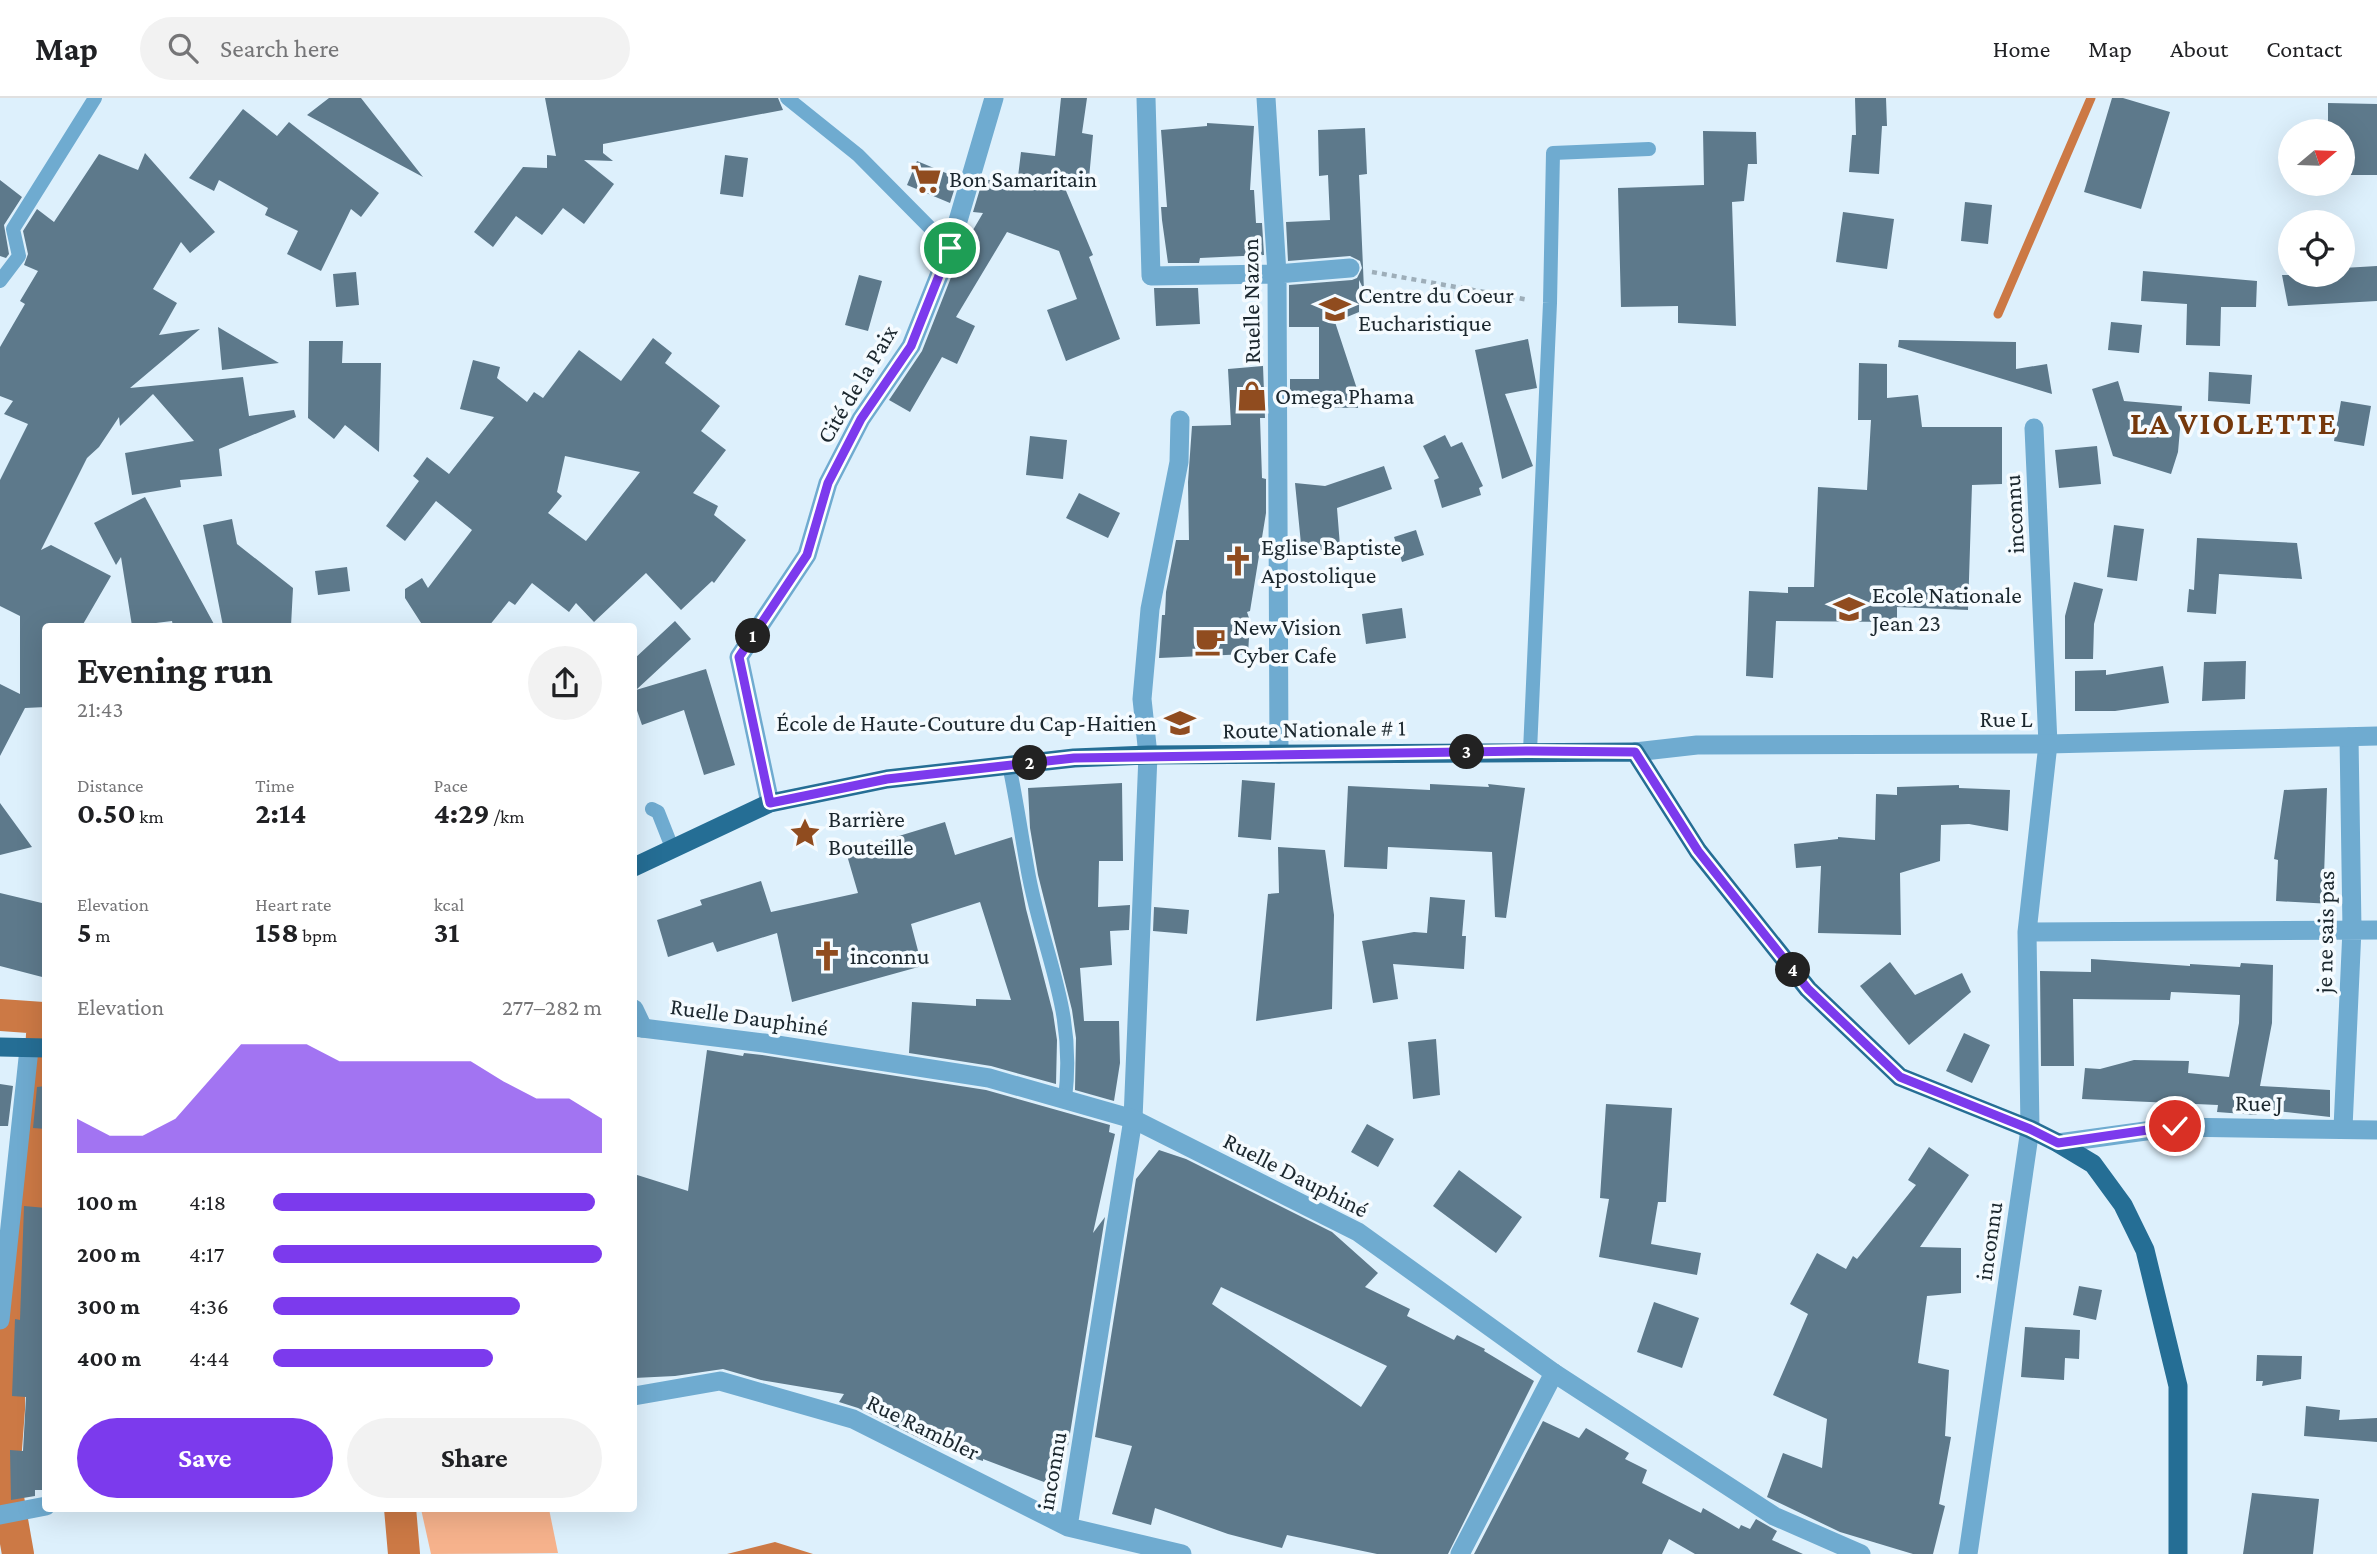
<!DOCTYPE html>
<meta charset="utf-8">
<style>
:root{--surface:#fff;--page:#f2f2f2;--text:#202124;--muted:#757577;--line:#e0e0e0;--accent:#7c3aed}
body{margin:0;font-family:"Crimson Pro",serif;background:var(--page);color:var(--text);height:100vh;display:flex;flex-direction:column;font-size:26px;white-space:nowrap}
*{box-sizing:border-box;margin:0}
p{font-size:23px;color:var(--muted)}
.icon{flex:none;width:38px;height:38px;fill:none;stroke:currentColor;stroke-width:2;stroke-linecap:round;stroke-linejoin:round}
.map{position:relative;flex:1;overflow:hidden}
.drawer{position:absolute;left:42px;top:525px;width:595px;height:889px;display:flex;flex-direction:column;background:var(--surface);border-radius:7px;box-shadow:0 7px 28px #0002}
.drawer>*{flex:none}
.needle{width:46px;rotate:71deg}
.buttons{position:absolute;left:2278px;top:21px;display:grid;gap:14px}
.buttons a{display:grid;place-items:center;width:77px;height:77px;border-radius:50%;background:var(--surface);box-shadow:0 7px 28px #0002;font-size:35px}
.pin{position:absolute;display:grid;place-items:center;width:60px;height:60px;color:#fff;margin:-30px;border:4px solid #fff;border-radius:50%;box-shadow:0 2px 7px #0007}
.km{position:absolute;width:35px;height:35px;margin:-18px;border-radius:50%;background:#222;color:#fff;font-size:19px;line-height:35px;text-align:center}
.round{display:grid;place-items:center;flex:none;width:74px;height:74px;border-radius:37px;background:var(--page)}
.head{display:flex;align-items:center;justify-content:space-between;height:119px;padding:0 35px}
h1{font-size:38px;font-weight:700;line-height:52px}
.metrics{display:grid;grid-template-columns:repeat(3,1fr);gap:10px;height:119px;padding:7px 35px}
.metrics div{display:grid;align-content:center}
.metrics b{font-size:30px;font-weight:700}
.metrics small{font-size:19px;font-weight:400}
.metrics p{font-size:19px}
.chart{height:196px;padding:14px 35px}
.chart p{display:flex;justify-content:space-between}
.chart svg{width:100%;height:126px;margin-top:7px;fill:var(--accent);opacity:.7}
.cta{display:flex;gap:14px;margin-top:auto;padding:14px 35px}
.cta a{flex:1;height:80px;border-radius:42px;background:var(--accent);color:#fff;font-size:28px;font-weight:700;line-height:80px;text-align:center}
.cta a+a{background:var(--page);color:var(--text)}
ul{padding:0 35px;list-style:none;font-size:23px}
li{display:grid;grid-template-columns:112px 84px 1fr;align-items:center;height:52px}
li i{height:18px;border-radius:9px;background:var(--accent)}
header{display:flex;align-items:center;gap:42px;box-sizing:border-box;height:98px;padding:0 35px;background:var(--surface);border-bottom:2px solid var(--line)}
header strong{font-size:33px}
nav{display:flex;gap:38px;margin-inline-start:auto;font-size:24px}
.search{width:490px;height:63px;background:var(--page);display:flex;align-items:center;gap:18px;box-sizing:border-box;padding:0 24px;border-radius:38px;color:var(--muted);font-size:26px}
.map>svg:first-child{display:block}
.green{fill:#f6b28c}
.water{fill:#cc7945}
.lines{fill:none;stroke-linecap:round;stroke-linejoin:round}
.stream{stroke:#cc7945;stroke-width:9}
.canal{stroke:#cc7945;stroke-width:32}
.building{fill:#5d798b;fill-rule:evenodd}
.path{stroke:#9eaeb9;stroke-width:4.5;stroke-dasharray:5 5;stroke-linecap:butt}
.service{stroke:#6fabd0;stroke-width:14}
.minor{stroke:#6fabd0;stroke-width:19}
.tertiary{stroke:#6fabd0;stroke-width:19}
.primary{stroke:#256e95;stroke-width:19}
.route-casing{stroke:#fff;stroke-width:14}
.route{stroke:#7c3aed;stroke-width:9}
.labels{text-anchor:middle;stroke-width:7;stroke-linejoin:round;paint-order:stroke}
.poi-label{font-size:24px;fill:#1b272e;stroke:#f5fbff;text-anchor:start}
.street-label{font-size:24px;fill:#1b272e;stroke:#f5fbff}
.district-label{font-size:32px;font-weight:bold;letter-spacing:2px;fill:#75380c;stroke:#f5fbff}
</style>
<header>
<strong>Map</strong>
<div class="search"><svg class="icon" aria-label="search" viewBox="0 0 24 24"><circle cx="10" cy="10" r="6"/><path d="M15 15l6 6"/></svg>Search here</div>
<nav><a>Home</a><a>Map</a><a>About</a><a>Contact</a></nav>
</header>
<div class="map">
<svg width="2377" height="1456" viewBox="0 0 2377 1456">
<rect width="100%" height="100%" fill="#ddf0fc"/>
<path class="green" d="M421,1411H549L558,1455L431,1456Z"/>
<path class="water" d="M775,1444L813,1456H727Z"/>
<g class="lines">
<path class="stream" d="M1998,216L2091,0"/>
<path class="canal" d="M0,917L43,920L34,1073L10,1235L9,1311L4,1377L18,1456
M400,1410L404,1456"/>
</g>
<path class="building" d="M329,0H361L423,79L307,17Z
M545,0H778L783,12L603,46V55L613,63L584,62L614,86L584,126L563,110L542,137L516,118L493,149L474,134L523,69L547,70V57L556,58Z
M1061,0H1087L1082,35L1093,37L1088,91L1064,88L1093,157L1089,159L1120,241L1066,263L1047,212L1077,201L1059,153L1007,134L956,219L975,228L957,266L942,259L910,314L889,302L922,253L963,149L983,115L973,114L983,81L1017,87L1021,54L1055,58Z
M1855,0H1886L1887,28H1882L1879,76L1849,74L1852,37H1856Z
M2112,0H2123L2170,14L2141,111L2084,94Z
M2328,5L2377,6V77H2343V33H2328Z
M243,11L277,38L289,24L379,95L361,119L351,111L321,173L287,156L298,133L265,117L268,110L219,82L214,93L189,80Z
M1207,25L1254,28L1250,92H1254L1256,125H1262L1264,157L1200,160L1199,165H1168L1162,122L1161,109H1167L1161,32L1207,28Z
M1365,30L1367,76L1359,77L1364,192L1359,182V214L1335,224L1358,294V310L1290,309V281H1319V229H1289V187L1352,182L1357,180L1362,170L1360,163L1350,158L1288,163L1286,124L1330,122L1328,77L1319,78L1318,32Z
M1703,33L1756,34L1757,66H1748L1744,103L1732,104L1736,228L1678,225V208L1621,209L1618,90L1704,87Z
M145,55L215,134L190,155L181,144L153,191L177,205L159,237L200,231L130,290L243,279L249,318L294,312L296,319L219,351L222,378L180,382L181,389L132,397L125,355L194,343L153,296L120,328L119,319L99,349L87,360L41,452L51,447L111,478L82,528H46V609L25,610L0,658V586L20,596V518L0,508V382L28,326L4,316L13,303L0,298V249L25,206L20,203L38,173L24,167L28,156L23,133L37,111L54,124L99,56L138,72Z
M725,57L748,60L743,99L720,96Z
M917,63L958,80L950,105L907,87Z
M0,82L22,99L4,127L9,156L6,160L0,158Z
M1965,104L1992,107L1988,146L1961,143Z
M1843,114L1894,121L1887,171L1836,164Z
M2377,168V203L2288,208L2282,177H2343V170Z
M2143,173L2257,183L2256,209H2221L2220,248L2186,247L2187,206L2141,203Z
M356,174L359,207L336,209L333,176Z
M859,177L882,183L868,233L845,227Z
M1154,190H1198L1200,226L1156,228Z
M2111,224L2142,227L2139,255L2108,252Z
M218,229L279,265L222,272Z
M653,240L672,255L665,265L720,308L701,333L726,352L693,395L718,408L714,417L746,442L714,485L712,483L681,512L646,475L594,524L576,505L569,514L532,485L515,507L509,503L489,528H423L405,500V491L422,480L428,490L472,432L436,403L405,443L386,428L419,383L413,378L427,359L449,376L494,319L460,311L473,262L500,269L497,280L527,304L534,294L543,300L579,252L621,283ZM565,358L640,374L586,443L548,415L562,398L557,394Z
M1528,241L1537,290L1505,296L1533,368L1502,381L1475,252Z
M1899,242L2016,244V271L2047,266L2052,296L1898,249Z
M309,243H343L342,265H381L379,354L345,327L334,341L308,320Z
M1859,265L1887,266V300L1918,297L1922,329H2002V386L1972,387L1968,512L1897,509V524L1776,523L1773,580L1746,578L1749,493L1788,495V489H1814L1818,389L1867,392L1871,322H1858Z
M1263,268L1265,320H1260L1262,380L1266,381V415L1250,513L1247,514L1250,523L1248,556L1159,560L1162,517H1165L1166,494L1176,442H1189L1188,384L1192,328L1231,327L1228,271Z
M2209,274L2252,277L2250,306L2208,303Z
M2118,283L2124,303L2182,308L2178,354L2171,376L2113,358L2092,291Z
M2341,303L2371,308L2364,348L2334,343Z
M1445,337L1451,349L1462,344L1483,388L1479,390L1481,397L1442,410L1434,382L1439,380L1423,348Z
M1030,338L1067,342L1063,381L1026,377Z
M2097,348L2101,386L2059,390L2055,352Z
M1384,368L1392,391L1337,410L1340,448L1302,456L1295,385L1325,388Z
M1079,395L1120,415L1108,440L1066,420Z
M145,399L215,528H173L172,523L132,528L121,459L116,467L94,425Z
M232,421L237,446L293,490L291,528H223L203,427Z
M2114,427L2144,431L2137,483L2107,479Z
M1416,432L1424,457L1402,464L1394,439Z
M2197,440L2297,445L2302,481L2219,476L2216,516L2187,514L2189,491L2194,492Z
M347,469L350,493L318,497L315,473Z
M2074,484L2103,491L2094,526L2093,561H2065V518Z
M1402,510L1406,540L1366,546L1362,516Z
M675,523L691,541L636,592L706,571L735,667L704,677L684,612L642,627L634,604V561Z
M2246,563L2245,601L2202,603L2204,564Z
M2163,568L2169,605L2115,613H2075V573L2106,572V577Z
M1242,682L1275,685L1271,742L1238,739Z
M1122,685L1123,763H1099L1098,809L1130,807L1129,832L1110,833L1112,867L1080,870L1084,923H1119L1120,965L1114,1003L1075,992L1076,940L1072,912L1038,777L1030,730L1028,690Z
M1430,686L1489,689L1488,686L1525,690L1506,820L1495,819L1492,754L1388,749L1387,771L1344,769L1348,688L1430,692Z
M1959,687V690L2010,692L2008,733L1969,726L1941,727L1940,763L1900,775L1901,837L1818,835L1821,768L1796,770L1794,746L1838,741V739L1875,742L1876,696L1897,697V689Z
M2327,690L2324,778L2333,779L2332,806L2276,803L2278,762L2274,761L2284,692Z
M0,705L32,749L0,757Z
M945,724L955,757L1012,739L1026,811L1053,915L1057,942L1056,986L991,968L909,955L912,904L976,908V901L1011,902L980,804L911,826L922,868L792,904L777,835L717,854L713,844L668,859L657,822L702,807L700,802L761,783L771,814L858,795L846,754Z
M1278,749L1325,752L1334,817L1332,911L1256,923L1268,796L1279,795Z
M0,795L46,806V880L0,868Z
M1430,799L1465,802L1462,838H1466L1464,871L1393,866L1398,901L1373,905L1362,843L1414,834L1427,835Z
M1154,809L1189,812L1187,836L1153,833Z
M2091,861L2190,868V866L2240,869L2241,865L2273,867L2272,925L2260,988L2330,992V1019L2258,1011L2257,1017L2217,1014L2218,1007L2082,1001L2085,970L2100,971L2134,962L2189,963L2188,975L2229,979L2239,925L2240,897L2171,894L2170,902L2073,901L2074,968H2041L2040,873L2091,874Z
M1890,864L1915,897L1962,875L1971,894L1909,947L1860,888Z
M1964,935L1990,947L1972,985L1946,973Z
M1436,941L1440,997L1413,1001L1408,944Z
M707,952L743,958L744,955L762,957L986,992L1110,1027L1109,1034L1115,1036L1093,1135L1105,1119L1068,1348L1052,1387L983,1361V1363L935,1348L858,1310L839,1304L844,1296L761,1282L723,1271L675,1278L634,1280V1076L688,1093Z
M0,986L13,988L8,1028H0Z
M46,988V1031L33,1030L37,989Z
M1606,1006L1672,1010L1666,1104H1658L1651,1146L1701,1155L1697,1177L1599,1159L1609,1101L1600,1100Z
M1367,1026L1394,1041L1378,1069L1351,1054Z
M1929,1049L1969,1077L1920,1149L1961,1150V1195L1927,1198L1918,1265L1949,1272L1945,1338L1951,1339L1939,1406L1945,1408L1933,1456H1913L1840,1434L1767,1399L1783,1355L1822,1370L1827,1321L1773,1297L1808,1216L1790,1206L1817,1155L1846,1171L1853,1158L1857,1161L1916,1087L1908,1082Z
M1159,1052L1186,1061L1332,1134L1378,1175L1365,1189L1410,1211L1407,1218L1454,1242L1457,1237L1485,1251L1484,1253L1534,1283L1448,1456H1377L1287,1437L1282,1450L1228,1436L1155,1410L1151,1427L1112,1416L1132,1348L1095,1339L1136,1081ZM1221,1189L1387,1268L1361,1309L1212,1206Z
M1459,1072L1522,1119L1496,1155L1433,1108Z
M24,1108L46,1110V1262L43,1296H46V1392H35V1398L11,1402L10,1352L23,1353L26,1299L12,1298L15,1221L20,1222Z
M2079,1188L2102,1192L2096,1222L2073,1217Z
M1654,1204L1699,1220L1682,1270L1637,1254Z
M2025,1229L2080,1232L2079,1261L2065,1260L2064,1282L2021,1279Z
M2257,1257L2302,1258L2301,1281L2262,1288L2263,1283H2256Z
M2306,1308L2340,1312L2339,1322L2377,1320V1344L2304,1338Z
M1543,1323L1579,1340L1586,1330L1629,1355L1625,1361L1647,1372L1642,1385L1701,1415L1703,1410L1739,1431L1741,1427L1750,1431L1756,1421L1777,1433L1772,1442L1803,1456H1695L1669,1441L1662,1456H1474Z
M2252,1395L2319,1401L2313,1456H2243Z"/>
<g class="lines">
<path class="path" d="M1372,174L1529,202"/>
<path class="service" d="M787,0L858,57L950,150
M0,183L19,158L13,131L95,0
M1530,653L1550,205L1553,55L1649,51
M1009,667C1017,704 1022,742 1029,779C1045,861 1076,913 1065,1001
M652,711L658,714L673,752"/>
<path class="minor" d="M1146,0L1151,178L1277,176L1350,170
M1266,0L1277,176L1279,656
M770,705L739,559L807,457L828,385L861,321L911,248L950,150L994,0
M2027,834L2377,832
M634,911L643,930
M2343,1030L2352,831L2349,639
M2058,1045L2175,1029L2377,1032
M0,1222L29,951
M634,1298L720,1283L853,1321L1068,1429L1182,1456
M0,1417L46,1408
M1068,1429L1133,1021L1148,657L1142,601L1150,511L1179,364L1180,322
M1460,1456L1554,1275
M1968,1456L2030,1031L2027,834L2048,646L2034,330"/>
<path class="tertiary" d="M1635,654L1697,647L2048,646L2377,638
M634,929L764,945L989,980L1133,1021L1358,1134L1554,1275L1774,1418L1861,1456"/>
<path class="primary" d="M634,769L770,705L887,681L1074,660L1148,657L1635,654L1698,753L1808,891L1900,979L2030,1031L2058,1045L2093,1066L2123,1107L2145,1152L2178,1288V1456
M0,949L46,950"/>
</g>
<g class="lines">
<g class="route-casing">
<path id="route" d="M950,150L911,248L861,321L828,385L807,457L739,559L770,705L887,681L1074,660L1530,653L1635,654L1698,753L1808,891L1900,979L2030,1031L2058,1045L2175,1028"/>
</g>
<use href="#route" class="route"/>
</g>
<defs>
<g id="supermarket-bare" transform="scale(2.415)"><path d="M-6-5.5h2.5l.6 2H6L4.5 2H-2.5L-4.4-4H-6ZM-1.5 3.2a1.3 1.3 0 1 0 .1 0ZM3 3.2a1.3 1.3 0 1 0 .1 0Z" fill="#904c1f" stroke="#f5fbff" stroke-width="2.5" paint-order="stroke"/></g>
<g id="school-bare" transform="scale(2.415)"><path d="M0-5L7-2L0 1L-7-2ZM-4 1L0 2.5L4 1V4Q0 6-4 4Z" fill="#904c1f" stroke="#f5fbff" stroke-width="2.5" paint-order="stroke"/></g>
<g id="shop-bare" transform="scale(2.415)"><path d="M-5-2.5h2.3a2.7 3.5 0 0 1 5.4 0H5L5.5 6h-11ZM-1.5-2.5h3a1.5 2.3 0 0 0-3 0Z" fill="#904c1f" stroke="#f5fbff" stroke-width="2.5" paint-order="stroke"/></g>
<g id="church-bare" transform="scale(2.415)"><path d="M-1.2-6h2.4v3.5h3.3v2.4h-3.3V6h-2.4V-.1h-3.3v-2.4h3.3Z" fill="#904c1f" stroke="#f5fbff" stroke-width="2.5" paint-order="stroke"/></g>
<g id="cafe-bare" transform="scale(2.415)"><path d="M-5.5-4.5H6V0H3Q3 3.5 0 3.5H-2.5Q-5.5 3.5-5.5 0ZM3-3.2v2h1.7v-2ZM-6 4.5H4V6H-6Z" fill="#904c1f" stroke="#f5fbff" stroke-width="2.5" paint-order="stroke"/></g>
<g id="sight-bare" transform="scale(2.415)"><path d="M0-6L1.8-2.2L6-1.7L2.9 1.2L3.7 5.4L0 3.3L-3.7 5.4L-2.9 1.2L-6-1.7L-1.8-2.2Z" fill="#904c1f" stroke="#f5fbff" stroke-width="2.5" paint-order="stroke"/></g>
</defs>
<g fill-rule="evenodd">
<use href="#supermarket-bare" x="926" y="81"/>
<use href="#school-bare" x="1335" y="211"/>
<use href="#shop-bare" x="1252" y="298"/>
<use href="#church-bare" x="1238" y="463"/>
<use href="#school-bare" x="1849" y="511"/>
<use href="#cafe-bare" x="1210" y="543"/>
<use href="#school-bare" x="1180" y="625"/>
<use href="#sight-bare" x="805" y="735"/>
<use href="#church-bare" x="827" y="858"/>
</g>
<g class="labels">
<g class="poi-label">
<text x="949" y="89">Bon Samaritain</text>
<text x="1358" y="205">Centre du Coeur<tspan x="1358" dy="28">Eucharistique</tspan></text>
<text x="1275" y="306">Omega Phama</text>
<text x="1261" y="457">Eglise Baptiste<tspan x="1261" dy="28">Apostolique</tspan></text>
<text x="1872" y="505">Ecole Nationale<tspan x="1872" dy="28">Jean 23</tspan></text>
<text x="1233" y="537">New Vision<tspan x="1233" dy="28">Cyber Cafe</tspan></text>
<text x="1157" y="633" text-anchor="end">École de Haute-Couture du Cap-Haitien</text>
<text x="828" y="729">Barrière<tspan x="828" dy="28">Bouteille</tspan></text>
<text x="850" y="866">inconnu</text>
</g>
<g class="street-label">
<text transform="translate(1251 203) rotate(-91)" y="8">Ruelle Nazon</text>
<text transform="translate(857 286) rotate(-59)" y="8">Cité de la Paix</text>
<text transform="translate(2014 416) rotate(-93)" y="8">inconnu</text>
<text x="2006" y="629">Rue L</text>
<text transform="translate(1314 631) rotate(-1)" y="8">Route Nationale # 1</text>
<text transform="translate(2325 834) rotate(-89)" y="8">je ne sais pas</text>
<text transform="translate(749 919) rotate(8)" y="8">Ruelle Dauphiné</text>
<text transform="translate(2259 1005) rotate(1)" y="8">Rue J</text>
<text transform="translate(1296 1077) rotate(27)" y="8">Ruelle Dauphiné</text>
<text transform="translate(1989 1143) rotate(-82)" y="8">inconnu</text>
<text transform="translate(923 1329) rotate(26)" y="8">Rue Rambler</text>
<text transform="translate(1052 1373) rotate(-80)" y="8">inconnu</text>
</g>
<g class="district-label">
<text x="2234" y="336">LA VIOLETTE</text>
</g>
</g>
</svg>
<div class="buttons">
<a><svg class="needle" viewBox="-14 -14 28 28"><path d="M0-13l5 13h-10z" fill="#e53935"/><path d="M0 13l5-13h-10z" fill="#757577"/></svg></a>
<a><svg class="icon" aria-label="locate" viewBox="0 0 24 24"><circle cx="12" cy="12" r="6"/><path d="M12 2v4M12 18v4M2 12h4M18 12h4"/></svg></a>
</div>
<div class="pin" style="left:950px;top:150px;background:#1e9e55"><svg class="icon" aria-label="arrive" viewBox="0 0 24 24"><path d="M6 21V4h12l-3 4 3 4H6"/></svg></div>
<div class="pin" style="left:2175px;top:1028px;background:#d93025"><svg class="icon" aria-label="check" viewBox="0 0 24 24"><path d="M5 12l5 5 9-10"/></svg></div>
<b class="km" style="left:753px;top:538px">1</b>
<b class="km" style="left:1030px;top:665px">2</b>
<b class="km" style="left:1467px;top:654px">3</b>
<b class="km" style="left:1793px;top:872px">4</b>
<section class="drawer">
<div class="head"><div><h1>Evening run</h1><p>21:43</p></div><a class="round"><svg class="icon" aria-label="share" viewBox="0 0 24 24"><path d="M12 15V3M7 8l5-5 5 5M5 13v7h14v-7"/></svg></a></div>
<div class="metrics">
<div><p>Distance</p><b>0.50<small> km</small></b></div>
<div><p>Time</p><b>2:14</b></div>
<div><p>Pace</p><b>4:29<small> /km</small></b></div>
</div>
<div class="metrics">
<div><p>Elevation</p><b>5<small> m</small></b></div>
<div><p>Heart rate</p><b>158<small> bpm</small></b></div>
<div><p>kcal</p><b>31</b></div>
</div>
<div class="chart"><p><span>Elevation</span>277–282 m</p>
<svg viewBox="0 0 160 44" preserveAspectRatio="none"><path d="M0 44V32L10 38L20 38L30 32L40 19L50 6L60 6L70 6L80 12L90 12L100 12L110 12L120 12L130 19L140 25L150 25L160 32V44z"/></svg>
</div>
<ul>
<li><b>100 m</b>4:18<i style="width:98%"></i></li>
<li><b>200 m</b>4:17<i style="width:100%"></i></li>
<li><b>300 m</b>4:36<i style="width:75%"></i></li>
<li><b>400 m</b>4:44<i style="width:67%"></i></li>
</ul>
<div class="cta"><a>Save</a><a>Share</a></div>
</section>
</div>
